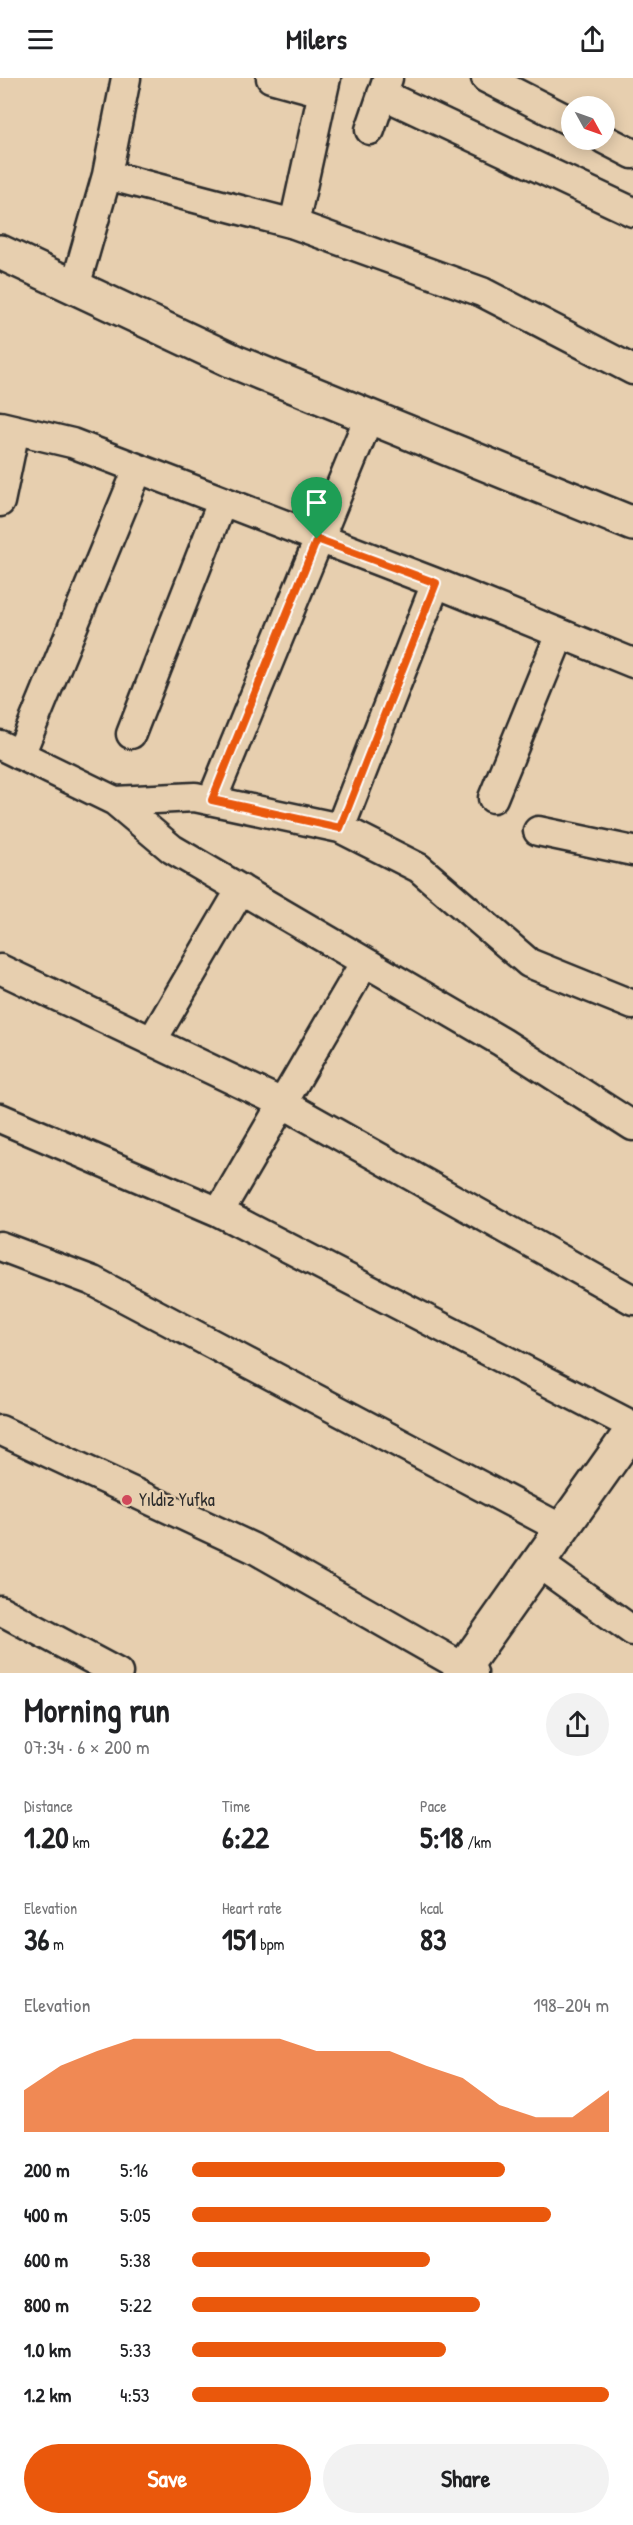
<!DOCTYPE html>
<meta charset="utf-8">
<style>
:root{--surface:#fff;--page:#f2f2f2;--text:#202124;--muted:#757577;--accent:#ea580c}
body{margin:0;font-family:"Patrick Hand",sans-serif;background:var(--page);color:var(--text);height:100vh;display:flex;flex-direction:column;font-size:22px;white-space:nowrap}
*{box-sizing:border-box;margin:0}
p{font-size:20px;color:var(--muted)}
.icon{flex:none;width:33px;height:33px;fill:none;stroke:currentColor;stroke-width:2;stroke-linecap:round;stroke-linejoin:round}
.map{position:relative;height:1595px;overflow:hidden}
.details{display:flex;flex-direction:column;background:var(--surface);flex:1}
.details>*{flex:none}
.needle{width:39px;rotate:130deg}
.tools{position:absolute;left:561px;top:18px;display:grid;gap:12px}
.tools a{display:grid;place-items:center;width:54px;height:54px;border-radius:50%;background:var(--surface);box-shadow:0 3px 15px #0003;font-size:30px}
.pin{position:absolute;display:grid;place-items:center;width:51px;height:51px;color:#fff;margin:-62px -26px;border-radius:50% 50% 50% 0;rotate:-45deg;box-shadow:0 0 6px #0007}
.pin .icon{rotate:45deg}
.round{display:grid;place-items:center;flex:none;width:63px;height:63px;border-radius:32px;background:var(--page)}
.head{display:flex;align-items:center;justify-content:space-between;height:102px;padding:0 24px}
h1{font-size:33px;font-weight:700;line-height:45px}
.figures{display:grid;grid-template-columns:repeat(3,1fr);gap:9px;height:102px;padding:6px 24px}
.figures div{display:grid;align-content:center}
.figures b{font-size:30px;font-weight:700}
.figures small{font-size:16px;font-weight:400}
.figures p{font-size:16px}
.chart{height:168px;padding:12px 24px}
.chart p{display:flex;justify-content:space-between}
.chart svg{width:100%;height:108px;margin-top:6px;fill:var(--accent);opacity:.7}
.button{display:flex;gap:12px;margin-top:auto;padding:12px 24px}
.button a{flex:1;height:69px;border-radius:36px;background:var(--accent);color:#fff;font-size:24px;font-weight:700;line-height:69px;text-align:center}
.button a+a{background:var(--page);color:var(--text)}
ul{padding:0 24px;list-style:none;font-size:20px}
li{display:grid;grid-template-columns:96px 72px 1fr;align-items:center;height:45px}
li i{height:15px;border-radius:8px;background:var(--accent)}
header{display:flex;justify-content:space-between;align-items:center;height:78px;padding:0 24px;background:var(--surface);font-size:27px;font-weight:700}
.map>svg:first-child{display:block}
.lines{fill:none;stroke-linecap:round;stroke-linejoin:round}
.street-casing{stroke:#2b2b2b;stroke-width:33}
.secondary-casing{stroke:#2b2b2b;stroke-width:38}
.street{stroke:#e7cfaf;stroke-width:28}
.secondary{stroke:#e7cfaf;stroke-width:33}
.route-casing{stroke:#fff;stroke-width:12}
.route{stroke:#ea580c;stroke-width:8}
.poi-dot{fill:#d1495b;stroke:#e7cfaf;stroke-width:2}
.labels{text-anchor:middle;stroke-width:4.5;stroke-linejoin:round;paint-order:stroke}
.poi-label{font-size:18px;fill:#2b2b2b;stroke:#e7cfaf;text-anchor:start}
</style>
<header><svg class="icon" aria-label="menu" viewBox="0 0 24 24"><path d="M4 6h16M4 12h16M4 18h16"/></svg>Milers<svg class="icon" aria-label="share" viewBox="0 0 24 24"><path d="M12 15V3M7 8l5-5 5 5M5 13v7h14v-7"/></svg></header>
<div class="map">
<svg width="633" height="1595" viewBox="0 0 633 1595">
<rect width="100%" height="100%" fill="#e7cfaf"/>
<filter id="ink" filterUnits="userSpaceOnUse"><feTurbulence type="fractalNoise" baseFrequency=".0167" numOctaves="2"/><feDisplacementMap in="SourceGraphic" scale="12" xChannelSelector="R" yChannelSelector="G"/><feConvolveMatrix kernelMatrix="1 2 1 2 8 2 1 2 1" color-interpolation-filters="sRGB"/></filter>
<g filter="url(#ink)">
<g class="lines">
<g class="street-casing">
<path id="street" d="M271,0L322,14
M486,0L572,44
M382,16L633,134
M370,52L388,0
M604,61L633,76
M107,97L294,146L482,214L633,292
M294,146L326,0
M75,209L107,97L126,0
M0,348L72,365L436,505L633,585
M0,424L15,352
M131,656L222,424
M0,667L115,723L172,771L502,964L633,1048
M20,677L138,391
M493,720L560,556
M212,722L369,339
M115,723L195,719L340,750L419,790L529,885L633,927
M340,750L436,505
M538,753L633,773
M0,891L282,1025L633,1222
M152,963L241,811
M0,1040L219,1134L633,1348
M219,1134L365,884
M0,1168L93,1203L562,1451
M0,1352L253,1470L473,1595
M538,1485L633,1553
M0,1532L118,1595"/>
</g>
<g class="secondary-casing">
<path id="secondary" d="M0,174L235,284L633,446
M460,1595L633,1351"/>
</g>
<use href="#street" class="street"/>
<use href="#secondary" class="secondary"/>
</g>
</g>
<g class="lines" filter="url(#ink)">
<g class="route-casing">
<path id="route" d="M317,461L436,505L340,750L212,722Z"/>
</g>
<use href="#route" class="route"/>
</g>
<circle class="poi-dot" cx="127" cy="1422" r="6"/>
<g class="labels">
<g class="poi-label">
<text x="139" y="1428">Yıldız Yufka</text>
</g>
</g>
</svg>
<div class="tools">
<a><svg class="needle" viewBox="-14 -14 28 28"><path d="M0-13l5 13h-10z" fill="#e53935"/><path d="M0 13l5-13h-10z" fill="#757577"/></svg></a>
</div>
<div class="pin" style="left:317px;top:461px;background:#1e9e55"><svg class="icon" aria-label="arrive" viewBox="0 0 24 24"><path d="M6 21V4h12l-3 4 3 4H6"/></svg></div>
</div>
<section class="details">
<div class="head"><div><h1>Morning run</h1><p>07:34 · 6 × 200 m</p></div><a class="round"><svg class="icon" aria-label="share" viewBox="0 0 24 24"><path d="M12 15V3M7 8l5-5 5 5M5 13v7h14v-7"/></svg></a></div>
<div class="figures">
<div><p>Distance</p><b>1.20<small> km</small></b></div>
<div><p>Time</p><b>6:22</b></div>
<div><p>Pace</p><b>5:18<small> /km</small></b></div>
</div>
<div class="figures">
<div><p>Elevation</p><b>36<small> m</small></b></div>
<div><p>Heart rate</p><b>151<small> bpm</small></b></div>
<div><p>kcal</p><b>83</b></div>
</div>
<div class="chart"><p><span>Elevation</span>198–204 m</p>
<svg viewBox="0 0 160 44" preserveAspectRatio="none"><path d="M0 44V27L10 17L20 11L30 6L40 6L50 6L60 6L70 6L80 11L90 11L100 11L110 17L120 22L130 33L140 38L150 38L160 27V44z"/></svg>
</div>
<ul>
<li><b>200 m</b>5:16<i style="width:75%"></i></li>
<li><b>400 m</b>5:05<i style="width:86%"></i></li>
<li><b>600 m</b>5:38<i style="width:57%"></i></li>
<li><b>800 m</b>5:22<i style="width:69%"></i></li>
<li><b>1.0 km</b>5:33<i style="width:61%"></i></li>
<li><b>1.2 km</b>4:53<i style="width:100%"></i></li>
</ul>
<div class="button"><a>Save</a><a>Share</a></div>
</section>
